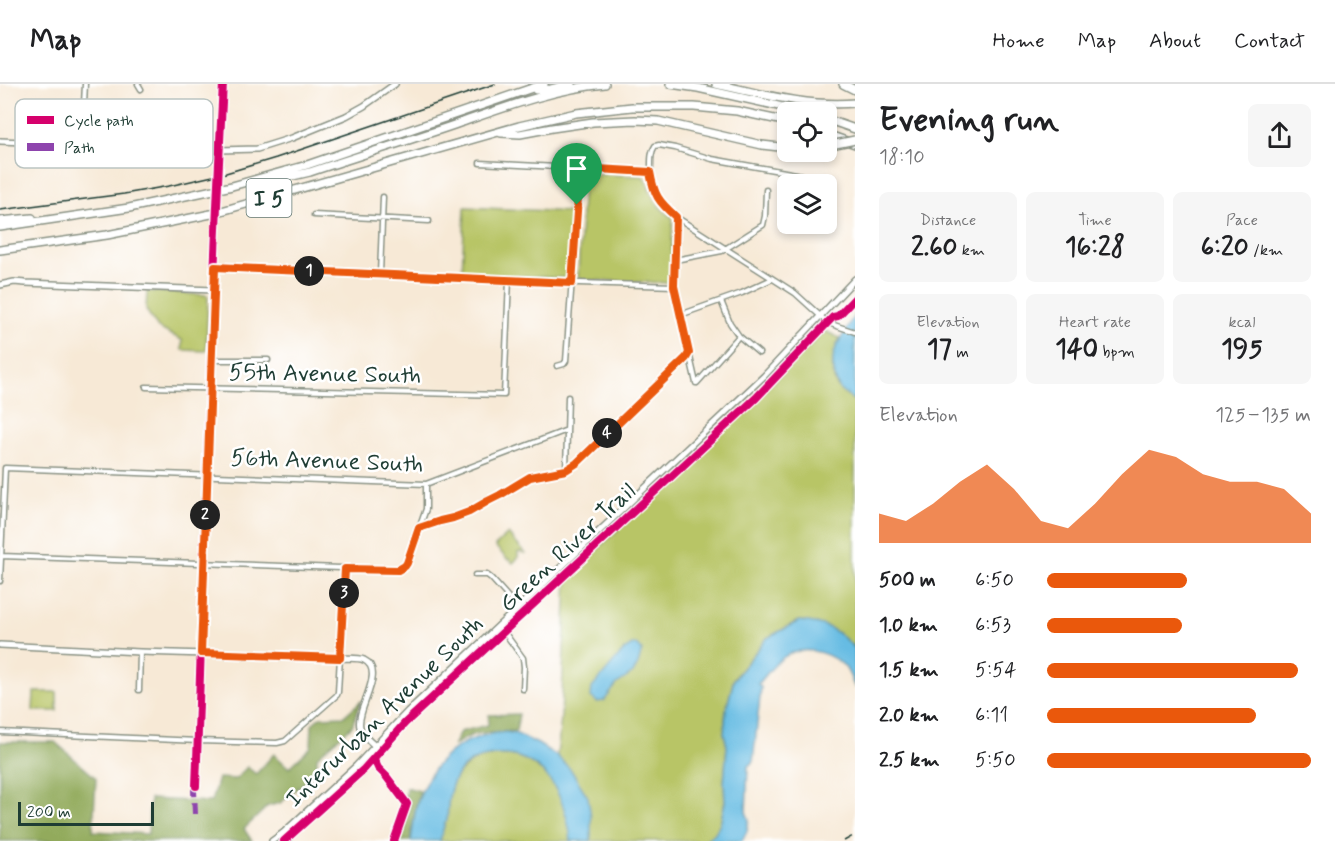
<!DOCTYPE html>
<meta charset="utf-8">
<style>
:root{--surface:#fff;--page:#f6f6f6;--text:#202124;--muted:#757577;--line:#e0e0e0;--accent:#ea580c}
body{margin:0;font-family:Mynerve,sans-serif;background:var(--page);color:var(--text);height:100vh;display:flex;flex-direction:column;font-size:22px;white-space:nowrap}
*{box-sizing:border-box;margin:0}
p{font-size:20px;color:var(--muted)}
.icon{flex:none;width:33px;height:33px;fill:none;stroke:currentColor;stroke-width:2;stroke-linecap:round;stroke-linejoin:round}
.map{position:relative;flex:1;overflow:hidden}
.sheet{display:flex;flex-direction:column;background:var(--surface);width:480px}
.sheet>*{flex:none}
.tools{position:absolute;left:777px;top:18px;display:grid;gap:12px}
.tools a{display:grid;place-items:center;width:60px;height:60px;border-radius:9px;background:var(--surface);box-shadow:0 3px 9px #0003;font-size:30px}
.scale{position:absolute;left:18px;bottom:15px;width:136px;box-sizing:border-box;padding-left:6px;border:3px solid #1f3d34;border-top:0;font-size:16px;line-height:21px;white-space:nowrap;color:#1f3d34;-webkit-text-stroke:4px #fff;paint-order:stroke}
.pin{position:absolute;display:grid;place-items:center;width:51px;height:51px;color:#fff;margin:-62px -26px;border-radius:50% 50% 50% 0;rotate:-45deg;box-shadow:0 0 6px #0007}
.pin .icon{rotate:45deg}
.km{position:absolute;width:30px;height:30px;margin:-15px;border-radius:50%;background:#222;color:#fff;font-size:16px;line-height:30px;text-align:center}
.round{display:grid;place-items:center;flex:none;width:63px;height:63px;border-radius:9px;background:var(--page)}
.overview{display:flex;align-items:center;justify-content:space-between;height:102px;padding:0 24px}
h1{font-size:33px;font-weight:700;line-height:45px}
.figures{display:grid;grid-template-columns:repeat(3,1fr);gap:9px;height:102px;padding:6px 24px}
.figures div{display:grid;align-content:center;border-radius:9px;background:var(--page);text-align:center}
.figures b{font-size:26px;font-weight:700}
.figures small{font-size:16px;font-weight:400}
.figures p{font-size:16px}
.chart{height:168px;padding:12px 24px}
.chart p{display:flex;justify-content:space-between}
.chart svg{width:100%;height:108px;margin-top:6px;fill:var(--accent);opacity:.7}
ul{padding:0 24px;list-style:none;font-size:20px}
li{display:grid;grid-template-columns:96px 72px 1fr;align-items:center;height:45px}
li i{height:15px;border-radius:8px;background:var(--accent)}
header{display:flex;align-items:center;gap:36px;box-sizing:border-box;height:84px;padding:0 30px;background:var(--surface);border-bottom:2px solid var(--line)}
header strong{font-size:28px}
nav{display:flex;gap:33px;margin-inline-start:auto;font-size:21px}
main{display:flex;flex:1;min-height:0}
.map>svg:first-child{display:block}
.green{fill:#b8c566;stroke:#6c814d;stroke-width:1.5}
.forest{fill:#92aa5b;stroke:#587448;stroke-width:1.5}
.water{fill:#66bce3;stroke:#427c8c;stroke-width:1.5}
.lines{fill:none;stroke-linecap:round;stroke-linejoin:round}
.street-casing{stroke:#8b9385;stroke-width:7}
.secondary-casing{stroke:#8b9385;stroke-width:8}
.highway-casing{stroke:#8b9385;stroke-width:10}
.street{stroke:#fff;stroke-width:4}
.secondary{stroke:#fff;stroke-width:5}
.highway{stroke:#fff;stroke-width:7}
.tram{stroke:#1f3d34;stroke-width:1.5}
.rail{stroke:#1f3d34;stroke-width:1.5;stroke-dasharray:9 4.5;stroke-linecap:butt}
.secondary-bridge-casing{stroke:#8b9385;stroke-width:8;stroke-linecap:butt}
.highway-bridge-casing{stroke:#8b9385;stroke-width:10;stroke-linecap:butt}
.secondary-bridge{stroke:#fff;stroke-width:5}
.highway-bridge{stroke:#fff;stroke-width:7}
.quiet{stroke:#8e44ad;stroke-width:6;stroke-dasharray:12 6;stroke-linecap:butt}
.cycleway-casing{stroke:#fff;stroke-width:11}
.cycleway{stroke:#d6006c;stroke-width:8}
.route-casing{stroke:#fff;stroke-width:12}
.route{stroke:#ea580c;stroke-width:8}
.labels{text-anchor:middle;stroke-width:5;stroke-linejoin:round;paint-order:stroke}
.shield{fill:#fff;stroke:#627771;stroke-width:1.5}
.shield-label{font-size:22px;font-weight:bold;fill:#1f3d34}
.street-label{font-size:24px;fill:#1f3d34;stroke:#fff}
.key{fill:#fff;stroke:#bcc5c2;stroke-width:1.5}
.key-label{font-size:16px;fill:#1f3d34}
</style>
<header>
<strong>Map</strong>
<nav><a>Home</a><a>Map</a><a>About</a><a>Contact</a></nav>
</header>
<main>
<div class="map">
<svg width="855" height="757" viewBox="0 0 855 757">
<rect width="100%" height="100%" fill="#fff"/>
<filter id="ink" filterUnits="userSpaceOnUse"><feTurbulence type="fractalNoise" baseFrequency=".0167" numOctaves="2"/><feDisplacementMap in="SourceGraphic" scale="12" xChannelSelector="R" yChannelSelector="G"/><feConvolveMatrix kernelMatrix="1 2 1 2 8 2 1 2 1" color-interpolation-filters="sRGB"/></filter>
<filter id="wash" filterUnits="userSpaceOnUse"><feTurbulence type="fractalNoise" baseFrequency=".008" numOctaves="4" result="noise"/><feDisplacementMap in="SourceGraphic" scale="24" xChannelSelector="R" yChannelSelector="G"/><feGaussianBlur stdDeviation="1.35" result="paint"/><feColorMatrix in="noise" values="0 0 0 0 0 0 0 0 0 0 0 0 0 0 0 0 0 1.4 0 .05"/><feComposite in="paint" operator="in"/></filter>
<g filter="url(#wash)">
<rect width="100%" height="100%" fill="#f7e9d6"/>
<path class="green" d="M587,90L643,92C648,98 649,104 652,111C657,122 664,127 673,134L670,199L583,196L578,193L583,93L584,91Z
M465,123L572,128L569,189L565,194L462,190Z
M147,207L207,211L208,213L206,267L182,266V256L158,244L146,226Z
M825,247L840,254C833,268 828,291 839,305C843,310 850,313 855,317V565L850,559L811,539L803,537L796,538L767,554L734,594L726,626L724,649L727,662L724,699L725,718L720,740L715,749L704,757H440L445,738L447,736C448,721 448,705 457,691C461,686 466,683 471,679C494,666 520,668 540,686L557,672L561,634L567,494L744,326Z
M508,450L525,469L518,468V474L513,479L509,475L508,476L495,462Z
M34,608H57V627H33Z"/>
<path class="forest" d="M361,617L352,642L317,673V681L307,696L280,719L268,722L244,745L252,757H0V658H55L96,694L93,747L148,750L150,715L211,718L218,694L236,695L247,683L256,690L274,670L289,684L311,663L312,640L320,633L344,632Z
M519,630L516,647C488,649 477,644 453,662L460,648L488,641L489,631Z
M406,703L420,707L416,722L410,757H399L410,722L405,712Z"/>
<path class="water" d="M855,230V317L840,306L836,297L833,282V273L836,263Z
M799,537C826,539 837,545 855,565V605C852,597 849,586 842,580C826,567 802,561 784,573C773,580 767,591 758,600L761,603L753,678L748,682L746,728L749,735L747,747L742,757H704L715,749L720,740L725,718L724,699L727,662L724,649L726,626L734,595L767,554Z
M632,561H637L642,566L638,580L633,589L617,600L604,617L597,618L591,613L592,604L624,566Z
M506,648L517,650L538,660L557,672L571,686L588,713L591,733V757H571C568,730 557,695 533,680C511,665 472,668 457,691C448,705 448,721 447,737L445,738L440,757H411C413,745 414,731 417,720C431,676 460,651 506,648Z"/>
</g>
<g filter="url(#ink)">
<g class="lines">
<g class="street-casing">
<path id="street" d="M138,0L141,5
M84,20L85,0
M480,79L650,88
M802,91L712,75L675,64L659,61L655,62C651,68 651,74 651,81C649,105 659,118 676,133L795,209L828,239L855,248
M314,131L429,137
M676,133L674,203L696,299
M675,176L722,167L763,141L765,132L766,106
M215,183L548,198L674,202
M380,190L383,113
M721,217L730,239L739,252L759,269
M680,231L742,209L772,195
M211,276H268
M557,282L564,280L566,277L580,84
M697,299L739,252
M146,303L504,311L509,196
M566,386L568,313
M420,444L454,434L469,428L488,417L500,411L530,393L566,386L576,379L686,274L689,269
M1,472L398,486L405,482L407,479L426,425V400
M475,491H487L491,494L517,523
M0,497L5,384L426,400L567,346
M499,541L523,574L524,583L523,605
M139,606L140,568
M0,648L198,657L277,659L285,657L337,611L338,608L345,485
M196,702L201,570
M283,749L289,757"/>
</g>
<g class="secondary-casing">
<path id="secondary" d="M0,57L219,66L257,65L292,54L346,32L364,22L395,0
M218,83L223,0
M0,201L14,198L25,199L214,206
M0,561L140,568L340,574C347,575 357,573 364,576C387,587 355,626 360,643C362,651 369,657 375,662
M201,569L215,153
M272,757L283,749L356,682L408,627L764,292L855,195"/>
</g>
<g class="highway-casing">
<path id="highway" d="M670,0L698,4L805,28
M716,0C762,10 807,23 855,19
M843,0L855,6
M536,6L551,5L571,0
M826,35L855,45
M501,49L520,50L552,44L593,38L635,36L658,37L762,61L788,64
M826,50L855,60
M261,98L280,95L310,88C358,72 407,57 454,41C503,24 553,5 605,0
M0,137L32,134
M0,143L129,124L232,102L307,81L544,0
M0,166L107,151L211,130L519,42L576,29L632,23H694L737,27L788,38"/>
</g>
<use href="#street" class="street"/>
<use href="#secondary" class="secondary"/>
<use href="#highway" class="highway"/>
<path class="tram" d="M0,126L124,110L169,102L226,89L276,74L495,0"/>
<path class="rail" d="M844,757L855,751"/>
<g class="secondary-bridge-casing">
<path id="secondary-bridge" d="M215,153L218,83"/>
</g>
<g class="highway-bridge-casing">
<path id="highway-bridge" d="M826,62L855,56"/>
</g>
<use href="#secondary-bridge" class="secondary-bridge"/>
<use href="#highway-bridge" class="highway-bridge"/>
<path class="quiet" d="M195,730L194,706L196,702"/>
<g class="cycleway-casing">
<path id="cycleway" d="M374,675L378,684L386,692L407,720L394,757
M196,702C205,468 210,234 223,0
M284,757L364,685L405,639L756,314L833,233L838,232L855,214"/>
</g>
<use href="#cycleway" class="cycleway"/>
</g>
</g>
<g class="lines" filter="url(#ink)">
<g class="route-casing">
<path id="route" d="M580,84L650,88C654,111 658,117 676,133L674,202L689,269L686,274L577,379L566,386L530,393L500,411L488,417L469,428L453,434L440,437L419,444L407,479L405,482L398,486L345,485L340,574L201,569L215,183L572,199Z"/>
</g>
<use href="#route" class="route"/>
</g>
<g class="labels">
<rect class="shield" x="246.5" y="95" width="45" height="38" rx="4.5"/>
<g class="shield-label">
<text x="269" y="122">I 5</text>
</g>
<g class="street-label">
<text transform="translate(325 289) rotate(1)" y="8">55th Avenue South</text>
<text transform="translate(327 376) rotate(2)" y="8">56th Avenue South</text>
<text transform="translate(567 463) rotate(-43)" y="8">Green River Trail</text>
<text transform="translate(384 627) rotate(-44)" y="8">Interurban Avenue South</text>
</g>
</g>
<rect x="15" y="15" width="198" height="69" rx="9" class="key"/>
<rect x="27" y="32" width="27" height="8" fill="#d6006c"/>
<rect x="27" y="59" width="27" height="8" fill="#8e44ad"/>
<g class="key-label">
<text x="64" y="42">Cycle path</text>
<text x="64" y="69">Path</text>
</g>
</svg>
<div class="tools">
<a><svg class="icon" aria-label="locate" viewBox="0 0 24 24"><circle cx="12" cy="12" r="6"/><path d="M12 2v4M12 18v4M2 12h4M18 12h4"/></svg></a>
<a><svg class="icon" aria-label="layers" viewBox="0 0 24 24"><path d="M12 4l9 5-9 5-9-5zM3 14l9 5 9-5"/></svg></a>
</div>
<div class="scale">200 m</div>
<div class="pin" style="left:577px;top:121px;background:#1e9e55"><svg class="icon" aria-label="arrive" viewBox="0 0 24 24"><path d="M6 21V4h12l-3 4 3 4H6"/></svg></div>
<b class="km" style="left:309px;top:187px">1</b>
<b class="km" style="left:205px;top:431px">2</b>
<b class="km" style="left:344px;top:509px">3</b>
<b class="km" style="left:607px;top:349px">4</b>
</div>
<section class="sheet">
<div class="overview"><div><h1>Evening run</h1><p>18:10</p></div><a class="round"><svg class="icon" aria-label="share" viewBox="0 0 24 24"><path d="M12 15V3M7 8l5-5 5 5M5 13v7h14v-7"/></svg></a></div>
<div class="figures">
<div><p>Distance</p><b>2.60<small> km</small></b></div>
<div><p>Time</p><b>16:28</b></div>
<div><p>Pace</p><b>6:20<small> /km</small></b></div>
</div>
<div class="figures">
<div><p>Elevation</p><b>17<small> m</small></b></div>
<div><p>Heart rate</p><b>140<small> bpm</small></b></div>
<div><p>kcal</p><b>195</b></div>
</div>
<div class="chart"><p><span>Elevation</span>125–135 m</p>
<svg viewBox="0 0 160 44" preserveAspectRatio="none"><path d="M0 44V32L10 35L20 28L30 19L40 12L50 22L60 35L70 38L80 28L90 16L100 6L110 9L120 16L130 19L140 19L150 22L160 32V44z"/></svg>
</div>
<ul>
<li><b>500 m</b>6:50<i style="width:53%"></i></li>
<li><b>1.0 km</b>6:53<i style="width:51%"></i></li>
<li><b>1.5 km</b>5:54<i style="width:95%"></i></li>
<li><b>2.0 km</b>6:11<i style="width:79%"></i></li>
<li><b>2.5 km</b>5:50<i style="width:100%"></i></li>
</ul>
</section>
</main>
